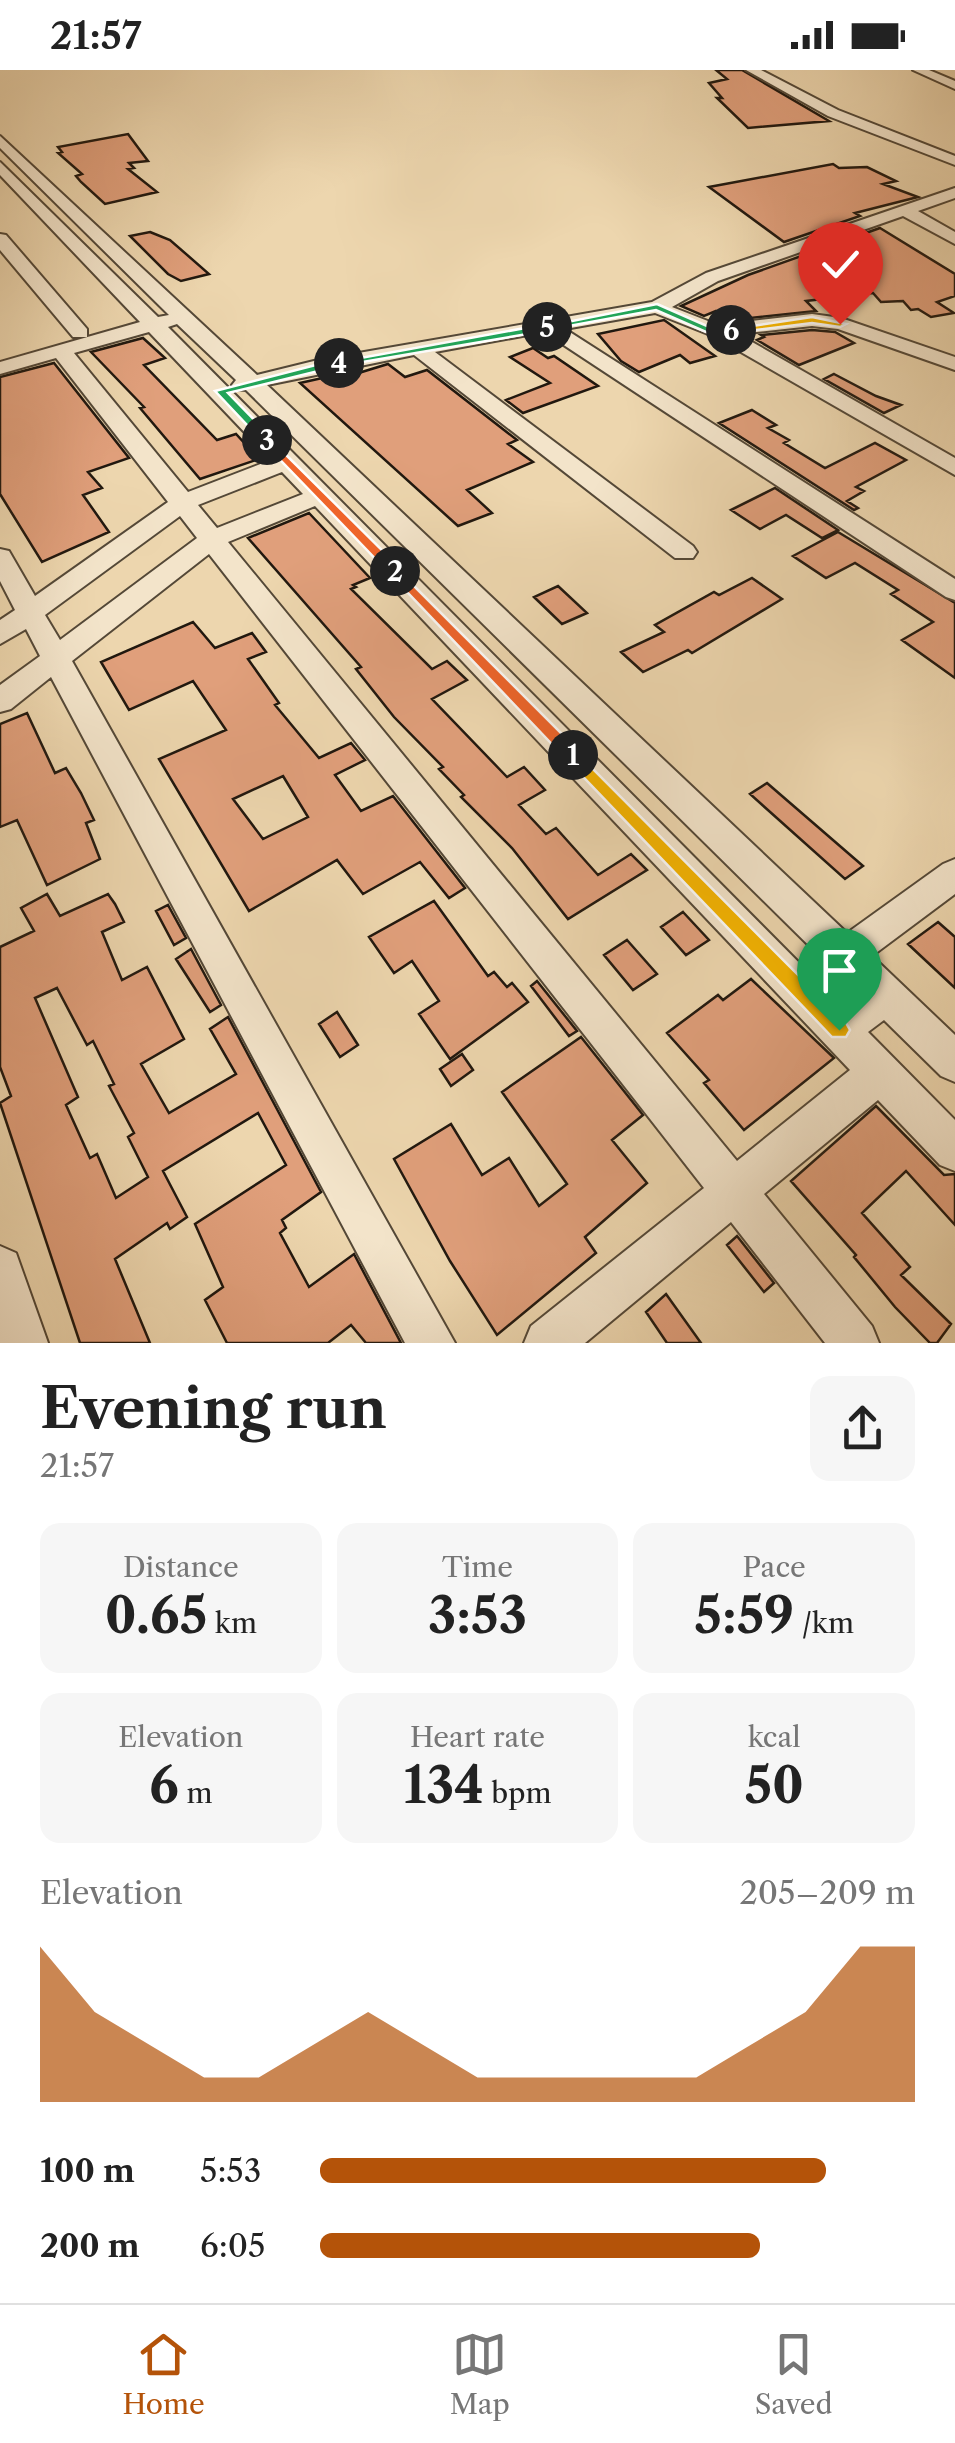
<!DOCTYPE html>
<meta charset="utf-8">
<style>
:root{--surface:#fff;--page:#f6f6f6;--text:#222;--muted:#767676;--line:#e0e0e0;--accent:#b45309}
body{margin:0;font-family:"Libre Caslon Text",serif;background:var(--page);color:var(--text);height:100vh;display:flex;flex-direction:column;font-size:38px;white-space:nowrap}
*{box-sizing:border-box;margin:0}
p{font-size:32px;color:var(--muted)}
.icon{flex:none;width:55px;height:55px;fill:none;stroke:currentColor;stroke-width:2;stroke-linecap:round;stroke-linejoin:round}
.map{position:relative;height:1273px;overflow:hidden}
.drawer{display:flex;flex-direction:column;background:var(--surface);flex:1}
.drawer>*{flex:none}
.pin{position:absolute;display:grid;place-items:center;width:85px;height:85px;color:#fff;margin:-102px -42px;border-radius:50% 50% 50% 0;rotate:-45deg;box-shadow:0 0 10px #0007}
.pin .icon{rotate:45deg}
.km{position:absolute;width:50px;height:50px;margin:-25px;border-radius:50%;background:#222;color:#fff;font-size:28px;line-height:50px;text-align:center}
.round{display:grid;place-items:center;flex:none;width:105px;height:105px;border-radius:20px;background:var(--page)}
.summary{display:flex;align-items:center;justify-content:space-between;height:170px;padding:0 40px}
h1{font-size:55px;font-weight:700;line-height:75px}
.metrics{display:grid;grid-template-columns:repeat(3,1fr);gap:15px;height:170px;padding:10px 40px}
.metrics div{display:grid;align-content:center;border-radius:20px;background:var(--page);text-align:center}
.metrics b{font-size:50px;font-weight:700}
.metrics small{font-size:28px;font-weight:400}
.metrics p{font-size:28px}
.chart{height:280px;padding:20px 40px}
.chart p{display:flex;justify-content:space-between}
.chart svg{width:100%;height:180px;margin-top:10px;fill:var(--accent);opacity:.7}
ul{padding:0 40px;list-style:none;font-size:32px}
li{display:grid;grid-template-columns:160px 120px 1fr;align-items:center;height:75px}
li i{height:25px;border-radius:12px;background:var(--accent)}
.status{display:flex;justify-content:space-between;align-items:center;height:70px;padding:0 50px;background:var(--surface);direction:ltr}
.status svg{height:28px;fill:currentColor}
.menu{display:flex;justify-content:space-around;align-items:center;height:140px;border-top:2px solid var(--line);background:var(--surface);font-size:28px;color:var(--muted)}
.menu a{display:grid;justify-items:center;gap:5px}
.menu .on{color:var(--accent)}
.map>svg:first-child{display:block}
.building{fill:#e09f7b;stroke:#21180f;stroke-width:2.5;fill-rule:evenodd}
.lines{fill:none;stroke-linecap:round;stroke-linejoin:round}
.minor-casing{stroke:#544837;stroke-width:4}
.minor{fill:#f3e4ca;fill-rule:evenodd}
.split-1{fill:#f5b400;stroke:#fff;stroke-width:2.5}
.split-2{fill:#f0652b;stroke:#fff;stroke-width:2.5}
.split-3{fill:#f0652b;stroke:#fff;stroke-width:2.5}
.split-4{fill:#22a559;stroke:#fff;stroke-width:2.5}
.split-5{fill:#22a559;stroke:#fff;stroke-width:2.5}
.split-6{fill:#22a559;stroke:#fff;stroke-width:2.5}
.split-7{fill:#f5b400;stroke:#fff;stroke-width:2.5}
</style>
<div class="status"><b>21:57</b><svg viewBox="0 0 49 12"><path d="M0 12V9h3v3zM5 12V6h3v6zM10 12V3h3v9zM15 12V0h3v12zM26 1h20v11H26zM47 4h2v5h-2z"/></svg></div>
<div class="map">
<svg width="955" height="1273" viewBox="0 0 955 1273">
<rect width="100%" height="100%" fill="#edd6ae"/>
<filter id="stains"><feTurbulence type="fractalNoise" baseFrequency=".002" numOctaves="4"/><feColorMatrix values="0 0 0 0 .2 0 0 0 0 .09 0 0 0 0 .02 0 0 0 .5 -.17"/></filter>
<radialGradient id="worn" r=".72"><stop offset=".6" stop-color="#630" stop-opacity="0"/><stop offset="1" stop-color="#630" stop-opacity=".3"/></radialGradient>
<path class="building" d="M716,0H742L829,51L748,58L717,28H722L709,13L727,9Z
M128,64L148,91L129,93L134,98L128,99L157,122L105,134L81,112L76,106L82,104L58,83L62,82L58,77Z
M833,94L839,98L867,97L896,111L883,114L918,127L855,143L860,146L784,172L709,117Z
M880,158L955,204V226L937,232L954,243L931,247L918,239L911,240L903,231L881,232L873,223L806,231L816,241L732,250L716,241L704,246L681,236L748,205Z
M150,162L170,170L209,204L181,211L168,204L130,166Z
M664,250L715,286L690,293L680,285L639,302L621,291L598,264Z
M812,260L835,262L854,273L799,295L757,270L764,267L761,265Z
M143,268L165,288L144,295L217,370L236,364L259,389L200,409L140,338L144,337L91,282Z
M533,278L548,288L554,286L598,316L523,343L506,330L550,313L510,287Z
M54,293L129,388L88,402L102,418L83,425L109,462L42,492L0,424V307Z
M388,294L405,307L427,300L517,370L508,374L533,392L467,420L492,443L458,456L300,313L349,302L352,305Z
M834,304L876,326L901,335L884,343L824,309Z
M752,340L776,355L768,358L789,370L784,373L825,398L875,373L906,390L856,417L864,421L847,431L858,438L854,440L719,353Z
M775,418L838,460L822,468L786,445L760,459L731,440Z
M309,443L370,508L353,515L356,517L351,519L432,599L447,591L467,610L432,629L507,707L524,697L545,720L519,735L546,764L556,758L598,805L631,784L647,800L568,849L512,778L461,727L464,725L439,699L443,697L394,647L356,599L361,597L248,468Z
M838,462L955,533V608L902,570L933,552L891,524L898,520L855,493L826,508L793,486Z
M752,508L782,529L692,583L688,580L643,602L621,582L664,562L655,555L714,522L719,525Z
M558,516L587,543L562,554L534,527Z
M193,552L215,578L252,563L266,582L248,589L279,633L275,635L319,688L351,673L365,690L335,705L361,741L393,726L465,818L449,828L420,792L363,824L337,790L249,841L159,689L226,660L193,611L129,640L101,592ZM283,706L308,747L263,769L233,729Z
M27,643L55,703L66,698L81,723L94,750L86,753L100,789L47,815L17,750L0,757V654Z
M767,713L863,796L845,809L750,724Z
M47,824L60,846L108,824L115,834L124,852L102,862L122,910L147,897L184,969L141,994L169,1043L236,1004L210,959L228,947L321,1122L282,1150L286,1158L280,1163L309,1217L354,1184L401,1273H366L351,1255L328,1273H227L205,1230L223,1217L195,1154L286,1095L258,1043L163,1101L187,1147L170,1159L167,1153L115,1189L150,1273H80L0,1033L11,1026L0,997V877L34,861L21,838ZM57,918L87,975L93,971L114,1014L109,1016L134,1063L128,1067L148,1107L116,1128L97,1084L90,1088L66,1035L78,1027L35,928Z
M434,831L488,906L494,902L507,917L512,913L528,932L450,989L419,944L439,931L412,891L394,903L369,867Z
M168,835L186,868L174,875L156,841Z
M683,842L709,870L686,885L661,857Z
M938,852L955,867V918L908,874Z
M627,870L657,904L633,920L604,885Z
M191,879L221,935L210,942L176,889Z
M751,909L834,988L744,1060L704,1013L709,1010L667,963L718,925L723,930Z
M537,911L577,961L569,966L531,916Z
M337,942L358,975L340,987L319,954Z
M581,967L643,1045L612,1070L647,1113L585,1167L596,1183L497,1265L450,1191L394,1089L451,1054L482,1105L509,1088L539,1136L567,1114L502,1022Z
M462,984L473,1000L451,1016L440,999Z
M876,1036L944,1105L955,1104V1155L906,1101L862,1143L910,1197L901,1205L951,1254L937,1273H930L895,1237L854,1187L856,1185L791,1111Z
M737,1166L774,1213L764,1222L727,1175Z
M666,1224L701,1273H667L646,1242Z"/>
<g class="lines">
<g class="minor-casing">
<path id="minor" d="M746,0H761L838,40L955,86V95L828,46Z
M913,0H929L955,11V19Z
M0,66L257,305L318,290L652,232L706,203L955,118V128L918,141L955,162V174L903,146L718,211L672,237L718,255L812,244L841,248L955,287V300L838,259L812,256L738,264L955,388V405L713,266L655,243L565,259L955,509V530L946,527L544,262L435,282L693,476L697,482L693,488H675L414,285L267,315L847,863L943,794L955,789V824L872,886L955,965V1012L941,1006L884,950L868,962L955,1050V1101L940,1095L878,1030L764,1124L872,1256L879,1273H825L731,1152L585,1273H524L531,1256L704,1118L209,484L72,591L455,1273H405L51,607L11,639L0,642V615L40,586L26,559L0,574V550L15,540L0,511V479L9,481L35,526L168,432L56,288L0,304V292L140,252L0,105V92L158,247L169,245L0,78ZM177,254L236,310L232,315L235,319L246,320L857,923L841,935L168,257ZM149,262L271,390L188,422L74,283ZM282,402L303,424L217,458L198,435ZM315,436L850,1000L737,1091L228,472ZM180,446L197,468L60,570L45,545Z
M0,164L6,165L87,259V267H73L0,180Z
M0,1176L16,1183L48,1273H0Z"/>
</g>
<use href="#minor" class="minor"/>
</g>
<path class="split-1" d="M573,679L846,953L850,960L846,967H832L567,690V681Z"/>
<path class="split-2" d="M395,497L579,681V690H567L390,504V498Z"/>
<path class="split-3" d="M267,366L400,498V504H390L263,372Z"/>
<path class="split-4" d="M339,289L343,295L228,323L271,367V372H263L215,321Z"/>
<path class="split-5" d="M547,254L551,260L339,296L333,293Z"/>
<path class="split-6" d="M657,234L707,256L736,260L706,262L656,240L547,260L542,257Z"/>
<path class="split-7" d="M812,247L846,254L840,257L812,253L731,263L725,260Z"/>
<rect width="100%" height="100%" filter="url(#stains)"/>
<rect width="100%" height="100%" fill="url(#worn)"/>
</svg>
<div class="pin" style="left:839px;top:960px;background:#1e9e55"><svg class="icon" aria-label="arrive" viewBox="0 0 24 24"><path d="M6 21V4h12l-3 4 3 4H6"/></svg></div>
<div class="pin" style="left:840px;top:254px;background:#d93025"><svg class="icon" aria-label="check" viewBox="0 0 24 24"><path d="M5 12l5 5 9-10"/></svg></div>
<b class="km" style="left:573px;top:685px">1</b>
<b class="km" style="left:395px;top:501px">2</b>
<b class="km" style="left:267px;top:370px">3</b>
<b class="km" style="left:339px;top:293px">4</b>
<b class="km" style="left:547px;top:257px">5</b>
<b class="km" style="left:731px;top:260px">6</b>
</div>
<section class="drawer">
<div class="summary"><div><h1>Evening run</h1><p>21:57</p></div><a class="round"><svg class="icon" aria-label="share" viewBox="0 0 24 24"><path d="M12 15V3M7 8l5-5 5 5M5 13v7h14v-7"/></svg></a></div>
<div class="metrics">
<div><p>Distance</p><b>0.65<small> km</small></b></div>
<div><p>Time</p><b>3:53</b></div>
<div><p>Pace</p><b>5:59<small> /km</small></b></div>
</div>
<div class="metrics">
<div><p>Elevation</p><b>6<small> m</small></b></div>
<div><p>Heart rate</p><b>134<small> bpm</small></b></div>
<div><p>kcal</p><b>50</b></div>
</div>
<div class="chart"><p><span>Elevation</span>205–209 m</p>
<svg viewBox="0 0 160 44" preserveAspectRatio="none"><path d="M0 44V6L10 22L20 30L30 38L40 38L50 30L60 22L70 30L80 38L90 38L100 38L110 38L120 38L130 30L140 22L150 6L160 6V44z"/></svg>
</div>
<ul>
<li><b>100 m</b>5:53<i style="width:85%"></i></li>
<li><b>200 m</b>6:05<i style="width:74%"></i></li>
</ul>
</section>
<nav class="menu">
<a class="on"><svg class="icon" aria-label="home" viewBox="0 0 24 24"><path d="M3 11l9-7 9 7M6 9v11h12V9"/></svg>Home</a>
<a><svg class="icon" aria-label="map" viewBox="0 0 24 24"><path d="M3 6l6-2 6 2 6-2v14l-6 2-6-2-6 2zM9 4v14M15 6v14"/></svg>Map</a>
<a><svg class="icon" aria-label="saved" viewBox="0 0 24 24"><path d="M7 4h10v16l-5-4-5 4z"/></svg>Saved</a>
</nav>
